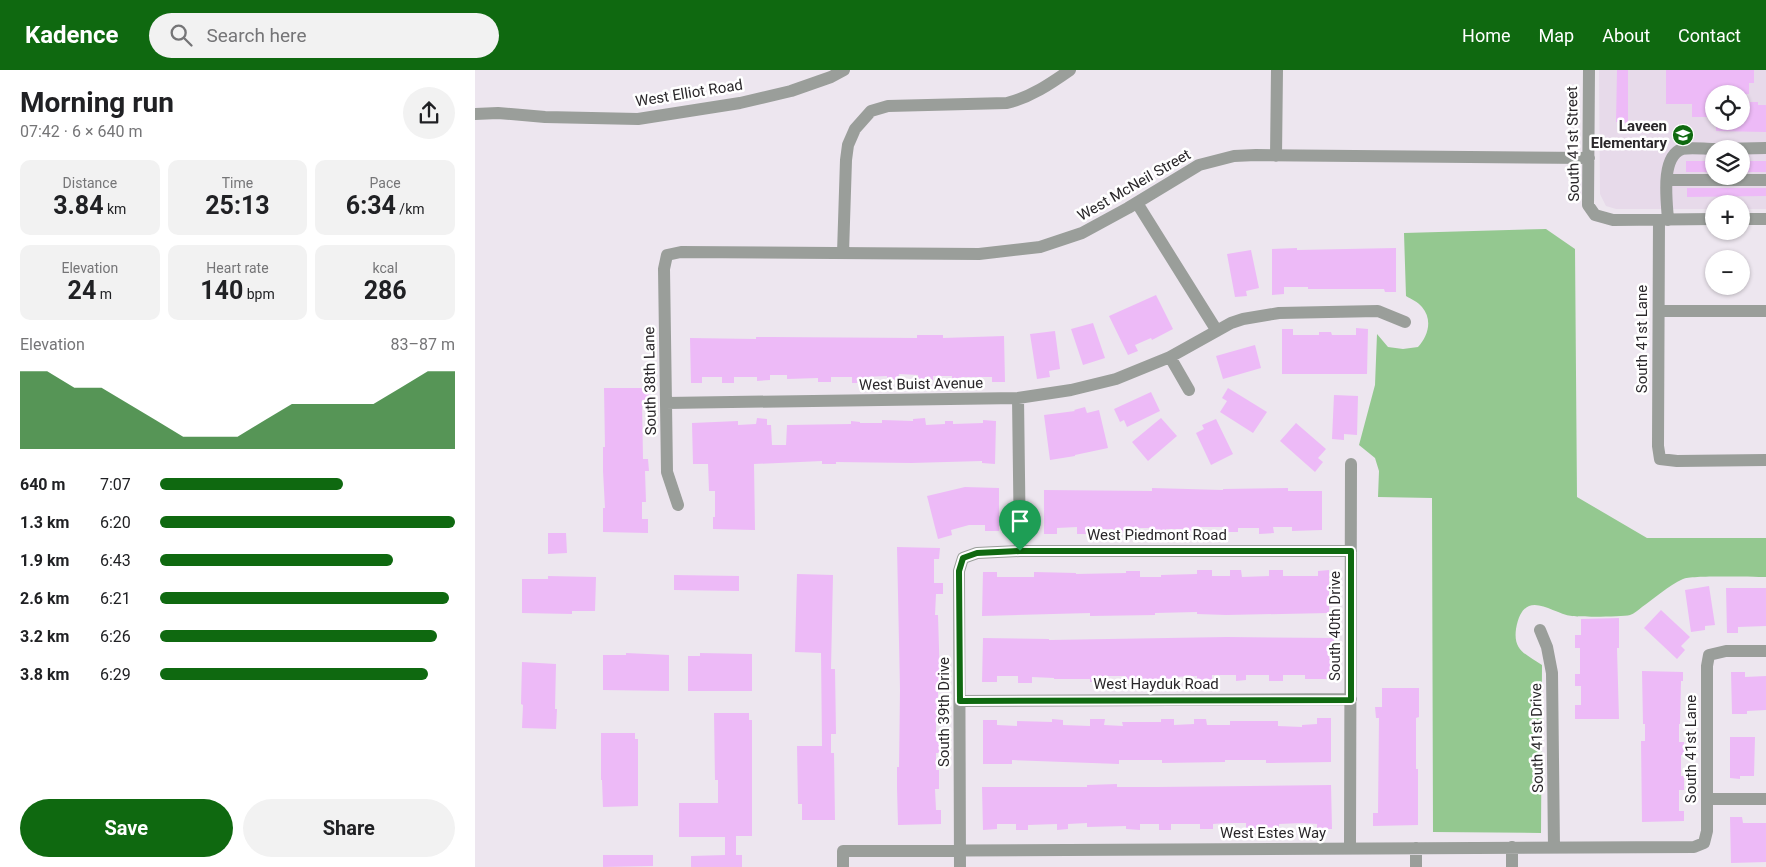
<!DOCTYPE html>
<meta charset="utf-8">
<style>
:root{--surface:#fff;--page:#f2f2f2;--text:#202124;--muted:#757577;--accent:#0f6910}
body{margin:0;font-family:Roboto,sans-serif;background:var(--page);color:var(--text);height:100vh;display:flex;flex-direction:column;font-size:19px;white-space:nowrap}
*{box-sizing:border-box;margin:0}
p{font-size:16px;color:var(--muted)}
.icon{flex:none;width:28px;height:28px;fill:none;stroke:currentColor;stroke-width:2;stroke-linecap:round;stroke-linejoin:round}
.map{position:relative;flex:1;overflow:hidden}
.sheet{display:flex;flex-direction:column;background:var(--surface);width:475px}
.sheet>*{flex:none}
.controls{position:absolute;left:1230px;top:15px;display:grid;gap:10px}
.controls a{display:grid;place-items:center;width:45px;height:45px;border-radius:50%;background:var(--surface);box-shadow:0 1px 4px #0004;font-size:25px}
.pin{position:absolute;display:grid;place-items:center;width:42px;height:42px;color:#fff;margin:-51px -21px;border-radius:50% 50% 50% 0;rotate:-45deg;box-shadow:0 0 5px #0007}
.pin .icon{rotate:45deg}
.round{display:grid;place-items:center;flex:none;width:52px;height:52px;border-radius:26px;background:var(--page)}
.head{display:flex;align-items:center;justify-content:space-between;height:85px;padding:0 20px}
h1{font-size:28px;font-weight:700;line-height:38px}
.stats{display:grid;grid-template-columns:repeat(3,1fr);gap:8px;height:85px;padding:5px 20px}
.stats div{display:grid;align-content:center;border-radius:10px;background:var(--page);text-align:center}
.stats b{font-size:25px;font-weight:700}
.stats small{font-size:14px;font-weight:400}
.stats p{font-size:14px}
.chart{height:140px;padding:10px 20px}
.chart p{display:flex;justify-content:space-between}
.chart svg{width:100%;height:90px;margin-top:5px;fill:var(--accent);opacity:.7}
.button{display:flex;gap:10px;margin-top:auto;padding:10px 20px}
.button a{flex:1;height:58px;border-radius:30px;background:var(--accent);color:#fff;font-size:20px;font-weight:700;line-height:58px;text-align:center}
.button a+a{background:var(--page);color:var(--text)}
ul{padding:0 20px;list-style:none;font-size:16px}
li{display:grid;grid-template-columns:80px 60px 1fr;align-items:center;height:38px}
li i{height:12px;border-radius:6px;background:var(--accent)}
header{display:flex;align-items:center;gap:30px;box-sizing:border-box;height:70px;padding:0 25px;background:var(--accent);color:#fff}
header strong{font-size:24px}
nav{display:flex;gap:28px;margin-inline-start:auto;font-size:18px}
.search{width:350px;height:45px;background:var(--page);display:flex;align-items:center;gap:12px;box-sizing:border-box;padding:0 18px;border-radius:28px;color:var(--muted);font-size:19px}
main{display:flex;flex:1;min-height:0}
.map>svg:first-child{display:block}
.built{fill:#e7daea;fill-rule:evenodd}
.green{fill:#94c890}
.building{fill:#edbaf7}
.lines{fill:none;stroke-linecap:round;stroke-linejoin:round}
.street{stroke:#9a9e9a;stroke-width:12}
.route-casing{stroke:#fff;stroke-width:10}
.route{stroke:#0f6910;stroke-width:6}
.labels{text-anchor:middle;stroke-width:5;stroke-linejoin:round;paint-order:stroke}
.street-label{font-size:15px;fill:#2a272a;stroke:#fff}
.poi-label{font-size:15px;font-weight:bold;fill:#2a272a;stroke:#fff;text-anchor:end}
</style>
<header>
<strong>Kadence</strong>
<div class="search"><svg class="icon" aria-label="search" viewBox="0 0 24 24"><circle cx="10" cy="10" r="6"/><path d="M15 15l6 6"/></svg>Search here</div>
<nav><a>Home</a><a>Map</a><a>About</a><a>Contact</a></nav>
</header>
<main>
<section class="sheet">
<div class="head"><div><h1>Morning run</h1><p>07:42 · 6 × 640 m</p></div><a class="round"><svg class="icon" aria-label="share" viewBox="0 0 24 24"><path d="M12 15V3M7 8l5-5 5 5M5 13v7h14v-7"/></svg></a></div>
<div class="stats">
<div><p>Distance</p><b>3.84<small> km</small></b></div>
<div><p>Time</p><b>25:13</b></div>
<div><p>Pace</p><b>6:34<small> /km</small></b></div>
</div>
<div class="stats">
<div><p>Elevation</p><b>24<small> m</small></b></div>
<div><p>Heart rate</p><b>140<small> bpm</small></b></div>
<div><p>kcal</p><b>286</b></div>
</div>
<div class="chart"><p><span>Elevation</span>83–87 m</p>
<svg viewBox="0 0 160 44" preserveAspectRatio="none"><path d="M0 44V6L10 6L20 14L30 14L40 22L50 30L60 38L70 38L80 38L90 30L100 22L110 22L120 22L130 22L140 14L150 6L160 6V44z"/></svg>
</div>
<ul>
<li><b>640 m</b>7:07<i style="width:62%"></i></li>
<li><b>1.3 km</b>6:20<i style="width:100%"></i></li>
<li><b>1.9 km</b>6:43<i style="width:79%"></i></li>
<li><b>2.6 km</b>6:21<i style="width:98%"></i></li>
<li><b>3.2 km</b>6:26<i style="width:94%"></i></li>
<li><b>3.8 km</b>6:29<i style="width:91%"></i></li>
</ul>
<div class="button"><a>Save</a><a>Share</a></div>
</section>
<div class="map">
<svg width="1291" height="797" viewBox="0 0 1291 797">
<rect width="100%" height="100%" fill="#ede6ef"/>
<path class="built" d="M1124,0H1291V139H1266V134H1239V139H1141L1131,136L1125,124ZM1239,24H1266V51H1239ZM1239,79H1266V106H1239Z"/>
<path class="green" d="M1071,159L1100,179L1102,427L1172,468H1291V507C1277,507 1216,505 1208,509C1193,516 1180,528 1167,537C1163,540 1159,544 1155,545C1147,547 1106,547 1097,546C1075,543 1049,516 1041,559C1038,581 1051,584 1067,595L1066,763L958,762L957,428L903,427L904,401L900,388L884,375L900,315L902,264L913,277L928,279L943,277C953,266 958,250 947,237C943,232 936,229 931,226L929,163Z"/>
<path class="building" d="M1142,0H1153V53L1141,52Z
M1191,0H1279V13H1274V24H1239V47H1217V34H1191Z
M1266,32H1283V35H1291V62L1241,61V51H1266Z
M1211,91H1239V102H1211Z
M1266,91H1291V102H1266Z
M1212,118H1291V126L1212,127Z
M822,178V180L921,178V222H910L909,219H833V217H809V224L797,225V179Z
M776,180L784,218L771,221L772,226L760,227L752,184Z
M681,225L698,259L677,270L676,268L660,275L663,281L653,285L634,246Z
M618,253L630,288L608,295L596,259Z
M881,258L893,259L892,304H807V259H818V265H844V262H856L857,265H881Z
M580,261L585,299L574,301L575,307L562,309L555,264Z
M442,265H468V268L529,266L530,312H517V307H486V309H477V306H458V310H443V305L424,304L423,310L412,309V306L389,307V313H377V307H356V312H343V308L312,309V305H295V310L282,311V307H259V313H247V307H227V313H216L215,268L281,269V267H296L442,268Z
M780,275L786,298L748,309L741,286Z
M129,318H174V329L167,330L168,389H173L174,401H170L171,432H167V449H173V463L128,462V438H130L128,401V377H130Z
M753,318L792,342L778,363L745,342L752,331L747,328Z
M676,322L685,341L652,357L649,350L645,352L639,339Z
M859,325L883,326L882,365L869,364V370L857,369Z
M610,337L612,343L624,340L633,378L600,385V386L575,390L569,345L600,341L599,340Z
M282,348L292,349V355H296L297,375H311L312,355L376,354V351L385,352V353H407V350L438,351V349L450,348L451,355L470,354V351H478V354L508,353V350L521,351L520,394L507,393V391L436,393L361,392V394H347V391L279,394L280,460L238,459V447H240V421H234L233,394H218L217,353L263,351V355L281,354Z
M686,348L702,366L673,391L657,372Z
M741,349L758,384L736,395L721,363L729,359L727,355Z
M821,353L851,379L843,388L848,392L840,402L805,371Z
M490,417L524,418V461H510V455H494L476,460L477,465L463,469L452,426Z
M677,418L748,420V419L813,418V421H847V460L817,461V457H798L799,463L784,464V458H763V462H748V457H726V463L714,462V459H691V463H676V458H651V463H638V459H614V464H602V457L582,458V464H569V420L677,421Z
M73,463H91L92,483L73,484Z
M422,477L465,478L464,489H459V513H468V524H461L460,545H463L465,611H463V650H461V671H467V683H461V700H464V719H460L461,740H466V754L423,755L422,718V697H424L425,620Z
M722,500H737V506H755V500H766L767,507L794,506V500H808V506H843V501L854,500V543L751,545L722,544V542L680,543V545L615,546V543L507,546L508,502H522V507H559V502L601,503V504L651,503V501H665V507H686V505L722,504Z
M322,504L358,505L356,599H360L361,664H356V683H359L360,750H327V734H323L322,676H347L346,583L320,582Z
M199,505L264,506V521L199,520Z
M73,506L121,507L120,541H97V544L47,543V509H73Z
M1234,516L1240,555L1230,556V560L1216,562L1210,520Z
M1251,518H1291V556L1263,557V563H1252Z
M1186,540L1215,567L1206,576L1210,580L1202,589L1169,558Z
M1144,548V578H1142L1144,649H1100V635H1106V616H1100V604H1105V578H1100V565H1106V549Z
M752,567L859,568V609H830V605H808V611H794V605H771V610L761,611V605H737V612H722V606L698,607V612H687V609L651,610V606H629L630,612H615V609H579V608L557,607V613H543V606H522V612H507L508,568L574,569V570Z
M151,583L194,585V621L128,620V585H151Z
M225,583L277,584V621H213V586H225Z
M47,592L81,594L80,639H82L81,659L47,658L48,635L46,634Z
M1167,601L1208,602V611H1206L1205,654H1204V672H1209V685H1206V706H1209V720H1204V741H1209V751L1167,752L1166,671H1170V654H1168Z
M1256,602H1270V607L1291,606V640L1272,641V644H1257Z
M907,618H944V647L941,648V699H943V755L898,756V743H903L904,648H901L900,637H907Z
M239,643H274V650H277V766H261V785H267V797H216V786L250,785V767H204V733H243V710H240Z
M842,648H856V692L791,693V690H750V692L687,693V690H644V694L537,690V694H508V650H522V655L542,656V651L577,652V649L588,650V655L615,656V649H630L629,655L648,656L647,652H686V649H699V655L719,654V649H731L732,655H755V651H803V656L827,657V655L842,654Z
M126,663H160V669H163V736L128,737L127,710H126Z
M1255,667H1280L1279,706H1265V709L1255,708Z
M642,714V717H683L856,715L857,759H842V754L827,753L804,754V759H771V753H752L738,754V759H725V754H696V760H684V754H665V760L651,759V756L612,757V753L593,754V759L582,760V754L553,755V760H541V754H522V759L508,760L507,717H612V715Z
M1255,747H1267L1268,753H1291V792L1256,793Z
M128,785H178V796L128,797Z"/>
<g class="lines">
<path class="street" d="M1114,0L1113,135L1120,145L1138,150L1239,149
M0,44L23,43L70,47L163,49L265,33L316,21L356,7L369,0
M1245,79L1291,78
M801,86L802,0
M1192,110H1291
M662,133L742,261
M1266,149H1291
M1184,150L1183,376L1185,389L1202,391L1291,390
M1193,150C1192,132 1185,87 1207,79C1216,77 1229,79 1239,79
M368,183L371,90L373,75L380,59L396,41L413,36L532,33C556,27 575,14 595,0
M1184,241H1291
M695,287L714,320
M543,328L545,481
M191,333L543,328L596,320L641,309L695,287L756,253L768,249L804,243L903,241L930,252
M203,435L192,402L189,199L192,185L206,182L504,184L565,177L607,163L653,138L724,95L759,86L781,85L1114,88
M1065,560L1072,577L1077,603L1079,777
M485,631L876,629
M1232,729H1291
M875,778L876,394
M941,778V797
M368,797V781L1219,777L1229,773L1232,761V596L1234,585L1251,581H1291
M485,797L484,501L488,488L502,483L545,481H876
M1037,797V777"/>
</g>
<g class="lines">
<g class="route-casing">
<path id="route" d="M545,481H876V630L485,631L484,501L488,488L502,483Z"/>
</g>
<use href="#route" class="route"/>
</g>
<defs>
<g id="school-disc" transform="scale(1.125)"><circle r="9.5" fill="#0f6910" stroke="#fff"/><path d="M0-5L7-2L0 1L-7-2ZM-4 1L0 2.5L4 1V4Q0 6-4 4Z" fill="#fff"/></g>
</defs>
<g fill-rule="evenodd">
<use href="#school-disc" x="1208" y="65"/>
</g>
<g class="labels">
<g class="street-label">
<text transform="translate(214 23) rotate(-9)" y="5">West Elliot Road</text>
<text transform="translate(1098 74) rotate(-91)" y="5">South 41st Street</text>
<text transform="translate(659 115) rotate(-30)" y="5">West McNeil Street</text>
<text transform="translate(1167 269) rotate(-90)" y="5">South 41st Lane</text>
<text transform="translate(175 311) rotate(-91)" y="5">South 38th Lane</text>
<text transform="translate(446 314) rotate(-1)" y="5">West Buist Avenue</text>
<text x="682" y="470">West Piedmont Road</text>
<text transform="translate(860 556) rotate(-90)" y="5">South 40th Drive</text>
<text x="681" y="619">West Hayduk Road</text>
<text transform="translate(469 642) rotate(-90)" y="5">South 39th Drive</text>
<text transform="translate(1062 668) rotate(-91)" y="5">South 41st Drive</text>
<text transform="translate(1216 679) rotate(-90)" y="5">South 41st Lane</text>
<text x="798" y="768">West Estes Way</text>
</g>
<g class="poi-label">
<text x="1192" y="61">Laveen<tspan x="1192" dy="17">Elementary</tspan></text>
</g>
</g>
</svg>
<div class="controls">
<a><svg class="icon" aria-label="locate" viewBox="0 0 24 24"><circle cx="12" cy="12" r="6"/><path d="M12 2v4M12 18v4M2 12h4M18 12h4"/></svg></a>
<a><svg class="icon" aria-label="layers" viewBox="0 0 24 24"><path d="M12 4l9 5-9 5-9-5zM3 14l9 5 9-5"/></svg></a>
<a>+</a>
<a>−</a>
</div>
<div class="pin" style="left:545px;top:481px;background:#1e9e55"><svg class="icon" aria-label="arrive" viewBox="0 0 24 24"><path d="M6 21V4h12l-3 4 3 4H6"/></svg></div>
</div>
</main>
